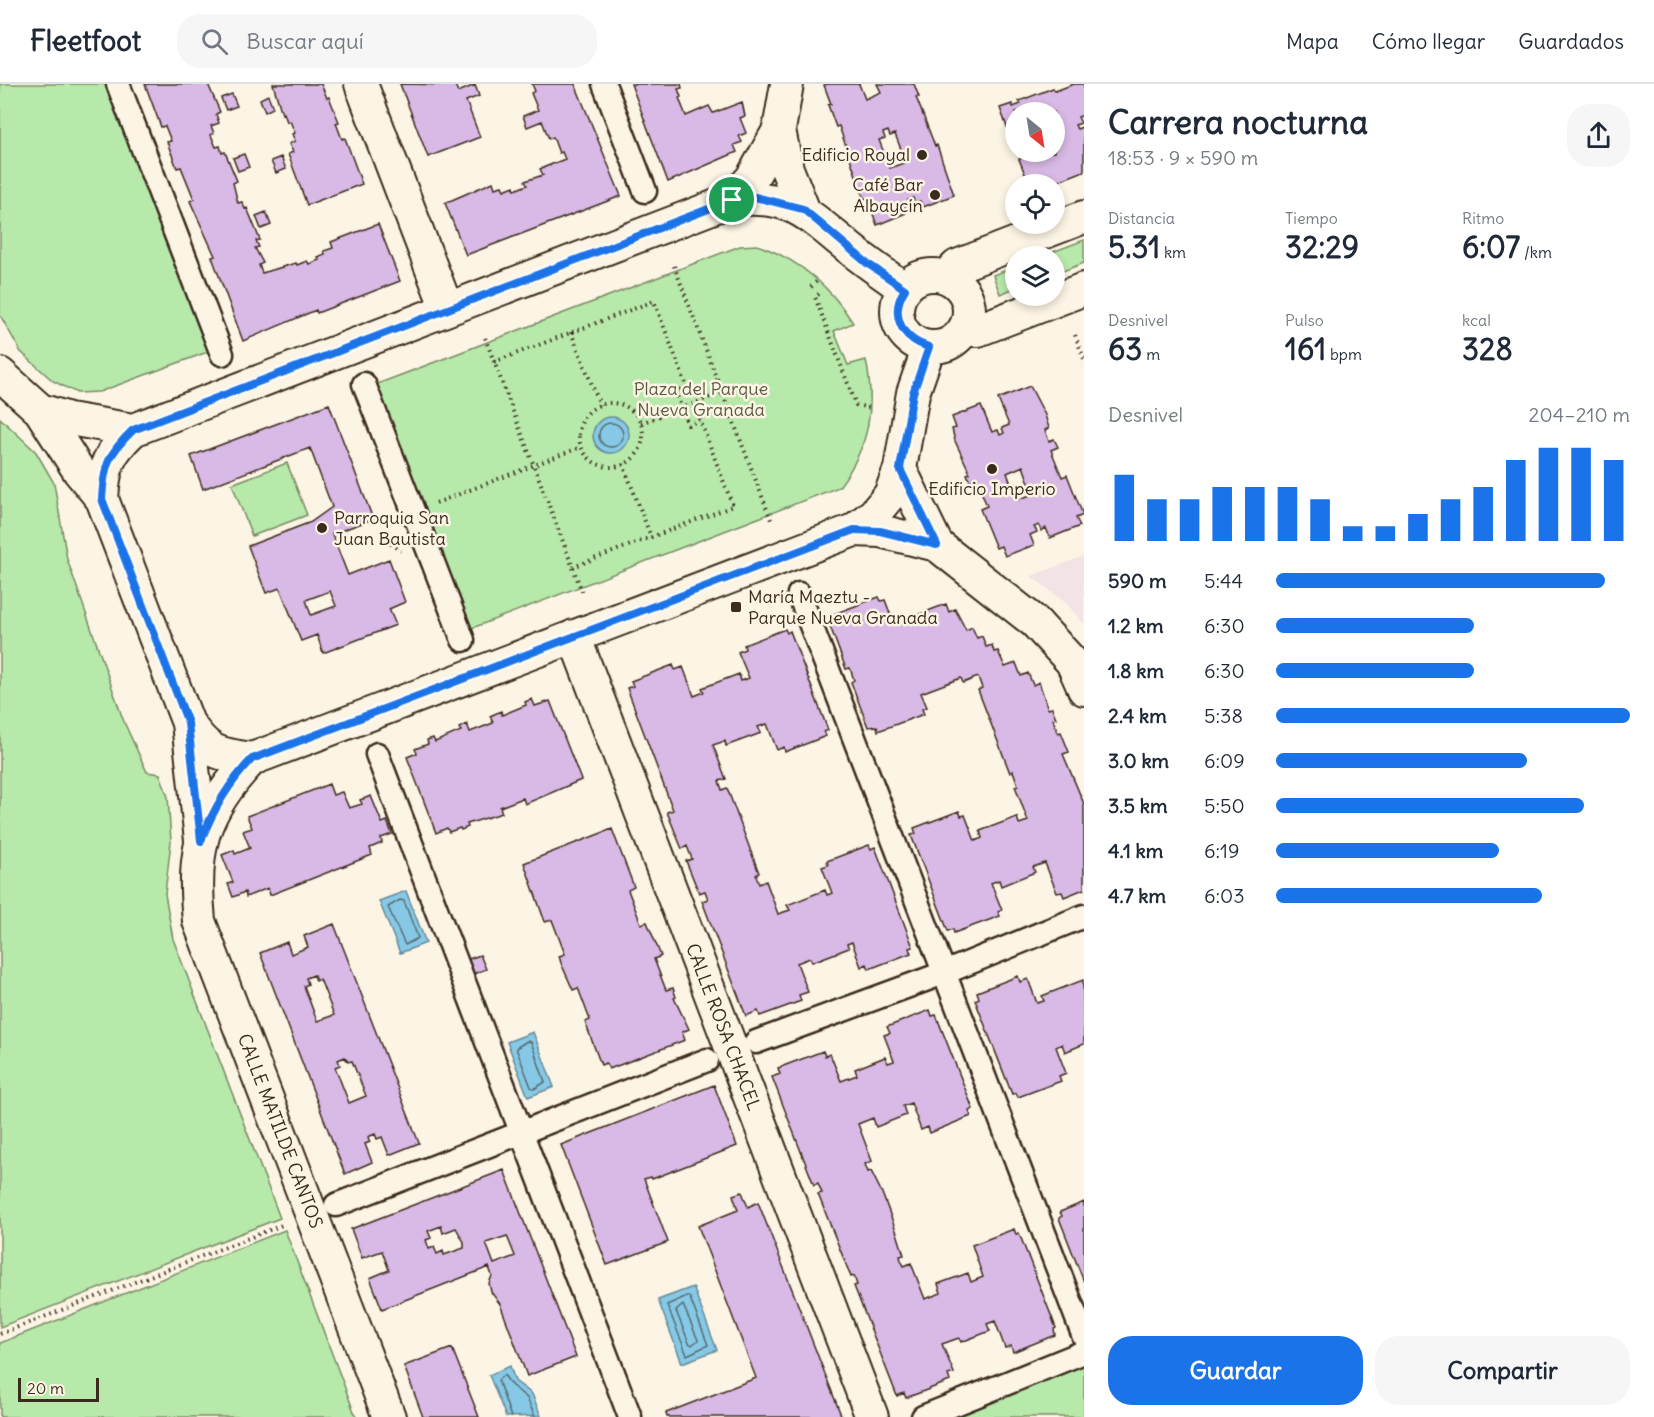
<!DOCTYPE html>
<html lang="es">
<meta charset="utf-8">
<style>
:root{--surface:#fff;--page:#f6f6f7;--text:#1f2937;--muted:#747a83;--line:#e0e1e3;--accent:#1a73e8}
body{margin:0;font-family:Delius,sans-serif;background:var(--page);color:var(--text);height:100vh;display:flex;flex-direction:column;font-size:22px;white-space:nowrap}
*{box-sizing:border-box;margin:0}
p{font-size:20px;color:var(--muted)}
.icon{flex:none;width:33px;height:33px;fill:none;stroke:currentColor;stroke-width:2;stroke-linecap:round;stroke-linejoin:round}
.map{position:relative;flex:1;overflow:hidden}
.side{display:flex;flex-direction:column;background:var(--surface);width:570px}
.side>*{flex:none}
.needle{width:39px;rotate:150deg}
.controls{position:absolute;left:1005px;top:18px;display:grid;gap:12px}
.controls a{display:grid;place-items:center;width:60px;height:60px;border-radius:50%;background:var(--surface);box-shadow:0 3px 9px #0003;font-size:30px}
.scale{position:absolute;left:18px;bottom:15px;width:81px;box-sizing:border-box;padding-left:6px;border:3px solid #3b2a1e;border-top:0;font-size:16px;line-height:21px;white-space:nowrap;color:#3b2a1e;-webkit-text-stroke:4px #fcf5e5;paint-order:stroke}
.pin{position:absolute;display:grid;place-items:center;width:51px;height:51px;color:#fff;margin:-26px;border:3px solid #fff;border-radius:50%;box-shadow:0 2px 6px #0007}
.round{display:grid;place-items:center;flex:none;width:63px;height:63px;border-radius:24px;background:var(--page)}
.overview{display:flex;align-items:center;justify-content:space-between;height:102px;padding:0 24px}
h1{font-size:33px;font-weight:700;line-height:45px}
.metrics{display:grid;grid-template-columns:repeat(3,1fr);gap:9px;height:102px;padding:6px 24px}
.metrics div{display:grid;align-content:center}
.metrics b{font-size:30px;font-weight:700}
.metrics small{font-size:16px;font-weight:400}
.metrics p{font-size:16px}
.chart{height:168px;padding:12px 24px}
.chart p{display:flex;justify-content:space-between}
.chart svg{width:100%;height:108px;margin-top:6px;stroke:var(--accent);stroke-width:6}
.button{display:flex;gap:12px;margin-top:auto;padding:12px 24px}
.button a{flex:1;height:69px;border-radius:24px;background:var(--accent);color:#fff;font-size:24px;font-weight:700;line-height:69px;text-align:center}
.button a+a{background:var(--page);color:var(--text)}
ul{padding:0 24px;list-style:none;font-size:20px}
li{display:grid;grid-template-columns:96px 72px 1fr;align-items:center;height:45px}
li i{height:15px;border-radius:8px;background:var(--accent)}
header{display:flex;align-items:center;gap:36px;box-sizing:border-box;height:84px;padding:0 30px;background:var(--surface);border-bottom:2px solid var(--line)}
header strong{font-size:28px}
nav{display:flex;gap:33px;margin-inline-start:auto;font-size:21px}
.search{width:420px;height:54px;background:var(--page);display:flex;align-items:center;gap:15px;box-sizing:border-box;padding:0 21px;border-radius:24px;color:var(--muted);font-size:22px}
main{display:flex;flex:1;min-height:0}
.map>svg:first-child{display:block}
.built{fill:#f2e3e5}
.green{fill:#b7e9aa;stroke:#798a64;stroke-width:1.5}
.water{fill:#85c9e6;stroke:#678996;stroke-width:1.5}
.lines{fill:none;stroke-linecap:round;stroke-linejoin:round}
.shore{stroke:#596a6e;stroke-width:1.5}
.building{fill:#d9b9e5;stroke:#3b2a1e;stroke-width:1.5;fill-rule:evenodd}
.street-casing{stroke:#3b2a1e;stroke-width:27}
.secondary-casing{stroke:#3b2a1e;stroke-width:36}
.path{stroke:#3b2a1e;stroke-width:4;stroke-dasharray:1.5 4.5;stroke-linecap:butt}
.street{stroke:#fcf5e5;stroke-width:22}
.secondary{stroke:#fcf5e5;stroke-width:32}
.route-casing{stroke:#fff;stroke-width:12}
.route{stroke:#1a73e8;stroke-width:8}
.poi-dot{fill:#3b2a1e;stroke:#fcf5e5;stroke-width:2}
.labels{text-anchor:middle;stroke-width:5;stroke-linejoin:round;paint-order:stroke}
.poi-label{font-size:18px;fill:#3b2a1e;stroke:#fcf5e5;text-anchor:end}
.park-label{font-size:18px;fill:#5a5a41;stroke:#fcf5e5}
.street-label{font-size:18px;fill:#3b2a1e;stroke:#fcf5e5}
</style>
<header>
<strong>Fleetfoot</strong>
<div class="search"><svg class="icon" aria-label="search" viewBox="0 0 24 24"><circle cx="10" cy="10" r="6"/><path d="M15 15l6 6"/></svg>Buscar aquí</div>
<nav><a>Mapa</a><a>Cómo llegar</a><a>Guardados</a></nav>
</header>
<main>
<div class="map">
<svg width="1084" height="1333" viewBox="0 0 1084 1333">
<rect width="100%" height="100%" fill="#fcf5e5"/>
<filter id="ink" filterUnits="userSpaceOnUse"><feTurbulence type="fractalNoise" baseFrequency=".0167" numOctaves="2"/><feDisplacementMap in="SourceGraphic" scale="12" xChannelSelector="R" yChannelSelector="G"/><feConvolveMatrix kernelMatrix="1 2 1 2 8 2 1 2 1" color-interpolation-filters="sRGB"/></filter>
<g filter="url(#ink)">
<path class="built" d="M1084,472V540L1066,519L1031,492Z"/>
<path class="green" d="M0,0H111L213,266L99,308L77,309L53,297L21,268L0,231Z
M1084,156V179L1055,190L1054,172H1042Z
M757,161C798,175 830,202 853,239L834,247L848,281L866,276C876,325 869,363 839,403L467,546L372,302L740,162Z
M1015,183V204L1000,210L993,191Z
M0,334L36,368L54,399L67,475L124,638L147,688L160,690L168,713L171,757L165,810L173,855L280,1134L0,1243Z
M287,379L307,431L252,452L232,400Z
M285,1146L356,1333H0V1259Z
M1084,1279V1333H949Z"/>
<path class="water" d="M593 351a18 18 0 1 1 36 0a18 18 0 1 1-36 0Z
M406,807L426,859L400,869L379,817Z
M533,948L554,1003L528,1013L507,958Z
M693,1203L717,1266L682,1279L658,1216Z
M510,1282L515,1297L532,1310L541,1332L506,1333L489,1291Z"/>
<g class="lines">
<path class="shore" d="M599 351a12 12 0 1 1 24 0a12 12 0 1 1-24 0Z
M400,816L404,817L418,854L405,861L388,823Z
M527,957L531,958L545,998L534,1005L531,1003L516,964Z
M687,1212L690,1214L708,1261L687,1271L667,1221Z
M683,1221L698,1256L692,1261L689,1259L676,1227Z
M511,1333L498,1296L504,1291L511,1301L527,1314L535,1333"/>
</g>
<path class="building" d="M145,0H208L220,28L216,30L219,39L211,42L214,49L211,51L216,63L220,62L222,69L225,68L237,97L233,99L238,119L242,118L245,125L247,124L260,156L256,157L259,163L255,164L263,179L259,181L262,189L296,179L297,181L307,177L309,180L319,176L318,173L325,170L324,167L333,164L331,158L378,140L400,197L317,229L316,226L243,257L212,173L215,172L190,117L194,115L181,83L177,84L167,58L171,57L165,42L161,43Z
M273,0H321L327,14L329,13L339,38L336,39L342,55L345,54L362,100L307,121L288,70L293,68L289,60L295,57L292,50L295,49L290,37L287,38L284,29L282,30Z
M400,0L455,1L458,8L475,1L479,12L466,17L480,53L428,73Z
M532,0H575L621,112L466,171L445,119L493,98L495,104L502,102L504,106L514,102L515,106L527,101L525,97L543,91L540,85L565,75L562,68L559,69L553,53L549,55L542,37L527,43L523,32L538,26L531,9L535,7Z
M631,0H681L682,4L678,5L681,13L679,14L686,32L709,22L713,29L742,18L745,32L740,34L746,49L739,52L742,58L734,61L737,68L668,98Z
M828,0H859L865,15L881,8L877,0H914L919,13H916L935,62L937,61L954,111L923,123L920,117L915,119L913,114L908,116L910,122L904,124L906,129L877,141L867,114L864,115L839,42L836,43L828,21L831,20L824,1ZM888,47L890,52L895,50L906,78L890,84L879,56L885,54L883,49Z
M1074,0H1084V31L1078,33L1081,39L1075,41L1077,45L1082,43L1084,48V87L1051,100L1050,96L1043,100H1029L1019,75L1039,68H1054V28H1016V56L1012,57L1000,24L1012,20L1013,23L1021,20L1019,17L1053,4L1055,7Z
M232,10L237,22L226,26L221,14Z
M268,11L273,24L265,28L260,15Z
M244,70L249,83L238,87L233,74Z
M281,73L286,85L276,89L271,77Z
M266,128L271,141L261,145L256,132Z
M1030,302L1045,331L1049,344L1045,346L1049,357L1054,355L1058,363L1051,366L1062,393L1067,391L1083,431L1076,434L1080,442L1050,454L1046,444L1041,447L1039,441L1034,443L1037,448L1030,451L1034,461L1005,472L1001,462L996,464L980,425L987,422L976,395L970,397L967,390L970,389L955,357L952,345L956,344L952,333L981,322L992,348L998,346L1000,351L1004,349L1002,344L1009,341L998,315ZM1023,382L1033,410L1017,416L1007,389Z
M329,320L373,435L332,450L348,491L389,475L405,518L389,525L396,541L323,569L317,551L301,557L280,504L266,509L248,462L311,438L332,423L310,364L203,405L191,372ZM330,507L336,522L311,531L306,516Z
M879,513L881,517L885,516L894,540L946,520L949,528L955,525L966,546L972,543L977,554L982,552L986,563L992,561L994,568L998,567L1005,583L1016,579L1021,592L1028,589L1033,601L1039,598L1048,625L1052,624L1056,634L1053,635L1058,649L1061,648L1069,668L1063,670L1084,720V805L1064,813L1062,808L1057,809L1045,779L1033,783L1035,788L1001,802L999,796L991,799L1002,826L998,828L1000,832L954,849L953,845L948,847L911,751L916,750L914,744L959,727L961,732L965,731L975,757L982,754L980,747L1017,733L1019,740L1028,737L1015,702L1018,701L1013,687L1010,689L978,606L982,604L978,593L963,599L961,594L921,609L927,623L922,625L924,630L878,647L877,642L868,643L851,598L854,596L850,584L846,585L830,542L833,540L831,536L836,535L834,530Z
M785,545L787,549L790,547L828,646L824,648L826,652L785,668L784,663L777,666L767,640L758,643L761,649L726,662L725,657L713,661L726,695L719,697L722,706L727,704L759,789L756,791L759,800L766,797L778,830L790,826L787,821L825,806L827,811L832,809L822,783L828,781L827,777L869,761L871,765L875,763L913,863L909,864L911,869L869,885L867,880L861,883L852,858L847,860L849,864L812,878L810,874L797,879L808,908L799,911L801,917L760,932L758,927L746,932L702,817L708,815L705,807L699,809L686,777L692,775L687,762L682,765L667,728L673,726L627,604L633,602L631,597L673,581L675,586L683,583L694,612L704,608L702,604L739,590L741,597L749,594L738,568L745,565L744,561Z
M532,615L535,622L550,617L581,696L525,720L523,714L500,723L502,729L467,740L468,743L461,746L460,744L449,748L447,744L436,749L407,673L417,669L415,665L428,660L427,656L433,654L435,658L461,647L459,644L467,640L470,648L493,639L490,632L501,627L502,631L526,621L525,618Z
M329,700L333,711L342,708L349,724L362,720L360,716L371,712L382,739L387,737L392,750L381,754L382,759L370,764L372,771L270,811L268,804L246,813L245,808L233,813L228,800L233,798L222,771L234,766L235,770L250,764L243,747L252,744L247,732Z
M612,745L634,803L628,806L641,840L647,838L661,872L654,875L666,906L673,904L676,913L674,914L689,945L682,948L685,956L609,985L606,979L601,981L585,938L590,936L578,904L573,906L561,879L559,872L565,870L552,836L545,838L524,779Z
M334,840L419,1059L389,1071L382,1053L377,1055L375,1050L368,1053L370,1058L365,1060L372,1078L345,1090L260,869L287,858L291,870L308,863L304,852ZM314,891L316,897L320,895L334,931L317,937L304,902L308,900L306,894ZM345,973L348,978L352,977L366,1012L349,1019L335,983L340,981L338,976Z
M480,871L486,885L471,891L466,876Z
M1018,892L1020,898L1028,895L1037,919L1044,917L1042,912L1083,896L1084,960L1065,968L1062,960L1056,963L1066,989L1059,992L1061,997L1018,1013L1016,1009L1012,1010L975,916L979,914L977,908Z
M930,926L932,932L936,931L973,1025L969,1027L971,1032L930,1049L928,1043L921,1046L911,1019L903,1022L906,1031L876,1043L873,1034L858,1040L872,1077L865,1080L868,1088L871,1087L882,1109L897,1149L904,1171L900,1172L901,1176L904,1182L911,1179L925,1215L941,1209L938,1200L968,1189L971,1198L983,1193L972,1161L1014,1145L1016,1150L1019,1149L1056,1244L1054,1245L1055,1251L1013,1268L1011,1262L1005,1264L995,1237L987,1240L990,1247L961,1258L959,1254L942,1260L954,1289L948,1291L950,1297L906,1314L904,1309L897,1312L854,1202L857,1201L854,1192L851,1193L818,1110L822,1109L818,1099L814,1101L772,993L780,990L778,984L823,967L825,972L830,970L841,997L857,991L855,985L885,973L888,979L894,977L884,951L890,949L887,943Z
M714,1001L737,1062L652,1095L651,1093L644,1095L668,1158L607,1181L561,1061Z
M504,1086L576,1273L527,1292L500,1220L491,1208L489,1199L492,1192L489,1183L382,1225L370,1194L389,1186L382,1167L362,1174L351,1145ZM441,1142L443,1149L456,1144L464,1158V1164L444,1171L443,1167L437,1170L434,1163L429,1165L426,1156L431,1154L428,1147ZM507,1152L515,1172L494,1180L486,1159Z
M742,1108L748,1123L758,1118L841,1331L835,1333H667L666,1329L756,1294L698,1142L738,1126L733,1111Z
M1084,1118V1198L1059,1134L1062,1132L1060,1128Z
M452,1264L479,1333H423L404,1282Z"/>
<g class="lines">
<g class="street-casing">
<path id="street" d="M118,0L222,270
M604,0L645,107
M364,300L463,556
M799,510L1084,1253
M377,670L630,1333
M756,958L944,889L1084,832
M336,1121L707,976
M923,1333L1084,1268"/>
</g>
<g class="secondary-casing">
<path id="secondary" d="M361,0L447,225
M779,46L787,85L803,125
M732,116L752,94L779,46L787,0
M897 227a36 36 0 1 1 72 0a36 36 0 1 1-72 0Z
M946,193L957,182L1084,133
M905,205C885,191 866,178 848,163C806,129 790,109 732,116L133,346C108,370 104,381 102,415L188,639C208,669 217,670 252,675L854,446L874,430L890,411L900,385L913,309L929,263
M964,246H978L1084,205
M0,290L40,326L69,335L133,346
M40,326L79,387L102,415
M900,385L937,461
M854,446L880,447L937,461L1035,538L1072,578L1084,605
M574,552L872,1333
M188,639L201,756
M252,675C201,728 192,766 199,837L389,1333"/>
</g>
<path class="path" d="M674,182L771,436
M811,203L818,196
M819,210L815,213L856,321L870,324
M571,248L600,321
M1075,251L1084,275
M485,254L583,510
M494,278L654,217L687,303L675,307L688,341L700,336L733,422L573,483
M579 351a32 32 0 1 1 64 0a32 32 0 1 1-64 0Z
M641,339L722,309
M623,380L651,453
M436,419L581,363
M389,434L384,455L401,467
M381,456L395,451
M0,1250L285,1140"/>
<use href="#street" class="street"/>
<use href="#secondary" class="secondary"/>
</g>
</g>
<g class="lines" filter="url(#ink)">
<g class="route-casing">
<path id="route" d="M755,113L803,125L868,180L905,205C889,230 901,255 929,263L913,309L900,385L937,461L880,447L854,446L252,675C228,700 213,725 201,757L188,639L102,415C104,381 108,370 133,346L732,116Z"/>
</g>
<use href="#route" class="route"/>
</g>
<g class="poi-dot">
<circle cx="922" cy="71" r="6"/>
<circle cx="935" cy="111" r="6"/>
<circle cx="992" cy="385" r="6"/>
<circle cx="322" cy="444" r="6"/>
<rect x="730" y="517" width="12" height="12" rx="3"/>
</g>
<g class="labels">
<g class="poi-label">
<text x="910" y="77">Edificio Royal</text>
<text x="923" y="107">Café Bar<tspan x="923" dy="21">Albaycín</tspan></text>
<text x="992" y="411" text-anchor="middle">Edificio Imperio</text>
<text x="334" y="440" text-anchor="start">Parroquia San<tspan x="334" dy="21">Juan Bautista</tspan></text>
<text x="748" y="519" text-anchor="start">María Maeztu -<tspan x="748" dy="21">Parque Nueva Granada</tspan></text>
</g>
<g class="park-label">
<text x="701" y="311">Plaza del Parque<tspan x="701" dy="21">Nueva Granada</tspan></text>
</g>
<g class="street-label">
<text transform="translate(723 943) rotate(69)" y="6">CALLE ROSA CHACEL</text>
<text transform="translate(280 1047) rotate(69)" y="6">CALLE MATILDE CANTOS</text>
</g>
</g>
</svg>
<div class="controls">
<a><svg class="needle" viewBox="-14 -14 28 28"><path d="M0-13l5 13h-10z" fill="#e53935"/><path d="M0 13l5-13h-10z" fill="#747a83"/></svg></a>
<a><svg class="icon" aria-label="locate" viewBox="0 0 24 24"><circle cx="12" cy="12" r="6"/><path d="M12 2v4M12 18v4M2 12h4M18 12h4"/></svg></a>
<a><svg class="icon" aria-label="layers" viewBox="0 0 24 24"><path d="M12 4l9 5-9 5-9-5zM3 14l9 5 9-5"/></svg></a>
</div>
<div class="scale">20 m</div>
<div class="pin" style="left:732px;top:116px;background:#1e9e55"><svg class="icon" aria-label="arrive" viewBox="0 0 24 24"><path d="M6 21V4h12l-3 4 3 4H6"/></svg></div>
</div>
<section class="side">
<div class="overview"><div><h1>Carrera nocturna</h1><p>18:53 · 9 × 590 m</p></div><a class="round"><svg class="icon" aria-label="share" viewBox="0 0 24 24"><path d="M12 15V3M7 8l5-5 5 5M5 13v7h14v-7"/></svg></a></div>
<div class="metrics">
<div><p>Distancia</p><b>5.31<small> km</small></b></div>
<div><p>Tiempo</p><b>32:29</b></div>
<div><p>Ritmo</p><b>6:07<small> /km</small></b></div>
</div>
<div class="metrics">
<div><p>Desnivel</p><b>63<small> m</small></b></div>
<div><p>Pulso</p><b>161<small> bpm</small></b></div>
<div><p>kcal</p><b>328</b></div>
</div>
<div class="chart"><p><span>Desnivel</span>204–210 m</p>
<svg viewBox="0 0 160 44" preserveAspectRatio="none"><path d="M5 44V17M15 44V27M25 44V27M35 44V22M45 44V22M55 44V22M65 44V27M75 44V38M85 44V38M95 44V33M105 44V27M115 44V22M125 44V11M135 44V6M145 44V6M155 44V11"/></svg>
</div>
<ul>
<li><b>590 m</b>5:44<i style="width:93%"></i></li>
<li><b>1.2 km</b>6:30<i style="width:56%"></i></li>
<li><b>1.8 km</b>6:30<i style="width:56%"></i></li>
<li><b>2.4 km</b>5:38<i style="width:100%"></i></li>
<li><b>3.0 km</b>6:09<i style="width:71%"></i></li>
<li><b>3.5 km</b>5:50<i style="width:87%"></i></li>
<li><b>4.1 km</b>6:19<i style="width:63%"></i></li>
<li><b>4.7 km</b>6:03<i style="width:75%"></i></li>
</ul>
<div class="button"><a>Guardar</a><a>Compartir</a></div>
</section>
</main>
